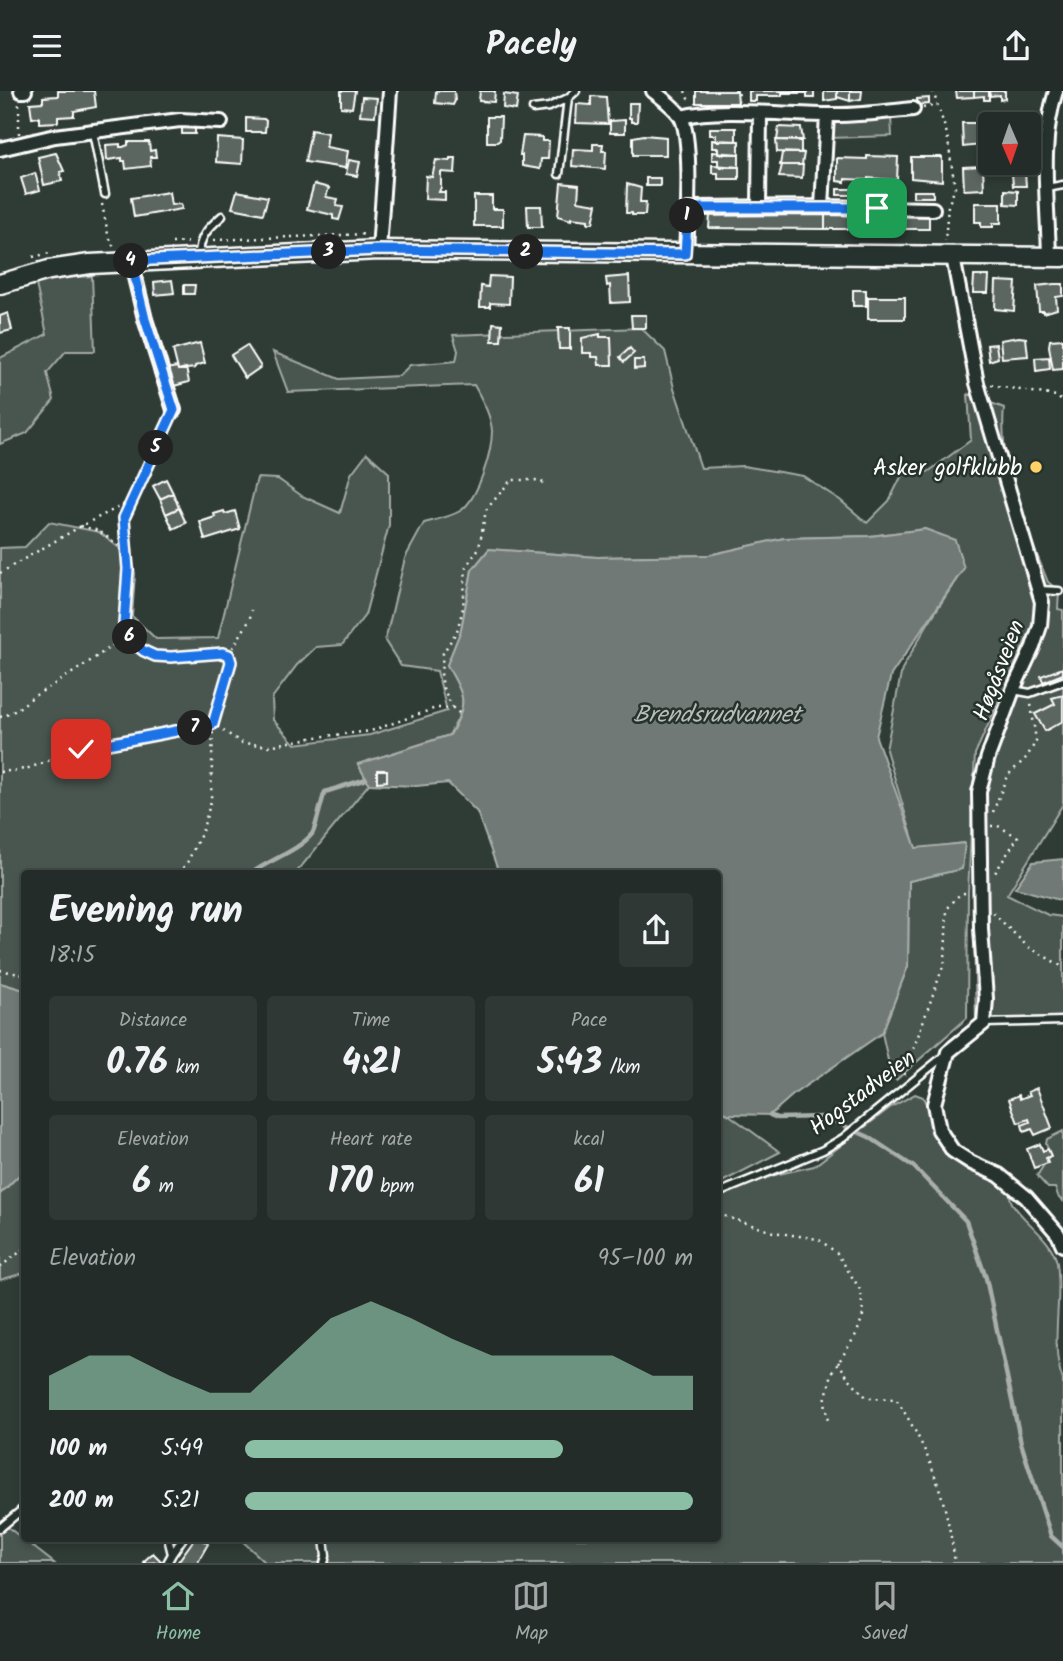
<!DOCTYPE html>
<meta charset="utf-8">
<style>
:root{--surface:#232c28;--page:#2f3834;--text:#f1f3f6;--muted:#a3a7a8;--line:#404845;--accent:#8abfa5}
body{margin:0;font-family:Kalam,sans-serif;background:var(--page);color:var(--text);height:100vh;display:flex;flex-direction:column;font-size:26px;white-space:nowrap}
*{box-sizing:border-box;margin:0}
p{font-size:23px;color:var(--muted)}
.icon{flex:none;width:38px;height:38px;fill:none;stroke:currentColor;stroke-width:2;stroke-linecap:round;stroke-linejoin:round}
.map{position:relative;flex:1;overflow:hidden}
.panel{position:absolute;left:21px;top:779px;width:700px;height:672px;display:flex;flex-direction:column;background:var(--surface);border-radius:7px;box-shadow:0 4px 10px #0003,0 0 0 2px var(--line)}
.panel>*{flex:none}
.needle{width:46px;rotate:178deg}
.buttons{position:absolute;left:978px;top:21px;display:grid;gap:14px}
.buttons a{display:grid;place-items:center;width:63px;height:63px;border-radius:7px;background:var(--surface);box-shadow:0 4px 10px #0003,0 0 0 2px var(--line);font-size:35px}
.pin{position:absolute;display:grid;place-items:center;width:60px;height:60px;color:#fff;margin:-30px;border-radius:14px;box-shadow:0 4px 10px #0006}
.km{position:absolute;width:35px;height:35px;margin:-18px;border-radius:50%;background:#222;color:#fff;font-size:19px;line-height:35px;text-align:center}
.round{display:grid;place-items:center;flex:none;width:74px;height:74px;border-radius:7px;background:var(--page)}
.headline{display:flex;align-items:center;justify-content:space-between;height:119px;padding:0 28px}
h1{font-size:38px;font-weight:600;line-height:52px}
.figures{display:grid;grid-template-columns:repeat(3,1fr);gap:10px;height:119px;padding:7px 28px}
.figures div{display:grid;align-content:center;border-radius:7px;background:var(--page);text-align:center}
.figures b{font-size:35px;font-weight:600}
.figures small{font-size:19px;font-weight:400}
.figures p{font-size:19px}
.chart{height:196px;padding:14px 28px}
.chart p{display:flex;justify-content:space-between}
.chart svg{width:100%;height:126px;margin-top:7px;fill:var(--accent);opacity:.7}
ul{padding:0 28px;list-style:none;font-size:23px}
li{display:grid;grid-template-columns:112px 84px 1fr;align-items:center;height:52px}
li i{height:18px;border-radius:9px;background:var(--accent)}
header{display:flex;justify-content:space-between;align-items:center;height:91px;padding:0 28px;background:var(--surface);font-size:32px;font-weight:600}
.tab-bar{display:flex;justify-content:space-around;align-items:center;height:98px;border-top:2px solid var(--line);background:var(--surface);font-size:19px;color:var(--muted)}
.tab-bar a{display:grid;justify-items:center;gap:4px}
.tab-bar .active{color:var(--accent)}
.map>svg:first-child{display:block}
.green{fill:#4a544f;stroke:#a4aaa7;stroke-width:2}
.water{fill:#707975;stroke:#a9afac;stroke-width:2}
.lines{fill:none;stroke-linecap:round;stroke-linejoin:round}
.stream{stroke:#a9afac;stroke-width:4.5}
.building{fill:#5b6661;stroke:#fff;stroke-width:2}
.lane-casing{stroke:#fff;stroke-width:11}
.street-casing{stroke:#fff;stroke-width:18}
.secondary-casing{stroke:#fff;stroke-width:23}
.path{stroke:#fff;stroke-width:2.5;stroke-dasharray:2 5;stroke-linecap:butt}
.lane{stroke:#26332d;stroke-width:6}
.street{stroke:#26332d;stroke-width:12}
.secondary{stroke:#26332d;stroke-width:18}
.route-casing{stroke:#fff;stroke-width:14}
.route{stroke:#1a73e8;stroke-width:9}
.poi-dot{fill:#ffd166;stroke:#26332d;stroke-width:2.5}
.labels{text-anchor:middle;stroke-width:5;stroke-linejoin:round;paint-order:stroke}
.poi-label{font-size:23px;fill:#fff;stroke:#26332d;text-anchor:end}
.street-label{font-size:23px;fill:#fff;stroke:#26332d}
.water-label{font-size:24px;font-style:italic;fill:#b8bcba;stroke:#26332d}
</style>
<header><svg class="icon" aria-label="menu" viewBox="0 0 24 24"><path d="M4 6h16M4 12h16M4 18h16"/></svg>Pacely<svg class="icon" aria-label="share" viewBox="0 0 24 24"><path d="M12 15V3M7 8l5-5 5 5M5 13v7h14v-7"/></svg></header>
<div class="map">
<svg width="1063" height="1472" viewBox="0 0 1063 1472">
<rect width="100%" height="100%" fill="#2f3b35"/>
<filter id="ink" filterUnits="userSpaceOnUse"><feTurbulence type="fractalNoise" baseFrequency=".0143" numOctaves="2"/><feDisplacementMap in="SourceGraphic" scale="14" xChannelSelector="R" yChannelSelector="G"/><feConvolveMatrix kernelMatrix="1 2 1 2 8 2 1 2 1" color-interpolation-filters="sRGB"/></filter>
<g filter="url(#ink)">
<path class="green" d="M891,25L892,45L829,47L830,36L838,30Z
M92,185L95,260H66L47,282L54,309L27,342L0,353V267L47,243L35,189Z
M641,237L665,260L674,297L701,377L743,375L803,385L840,409L867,432L889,410L906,376L928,381L971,349L968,303L1004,317C998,377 1026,436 1048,491L1059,500L1058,518L1063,519V713L1007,804L1048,824L1063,826V928L976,933L973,793L980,673L987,650L1031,547H1027L975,663L968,801L967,927L896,989L891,983L882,942L908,875L909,790L962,778L965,752L916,758L886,659L902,578L927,534L964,477L925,438L870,445L784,447L709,464L597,466L489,458L472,479L461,539L447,574C465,607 469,610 449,644L358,673L369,693L296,782H24V899L0,892V457L25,456L49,431L99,441L132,467L135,483L132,525L156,548L218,547L257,387L278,388L302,405L340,422L351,383L367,362L389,382V434L365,524L342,554L316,556L297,574L272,607L273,629L295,653L370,644L447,620L437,580L401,575L385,550L405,467L424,432C435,429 450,426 460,420C478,409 492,360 492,340C491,324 481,307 474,294L288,301L273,261L339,288L399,285L410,274L456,270L458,260L453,244Z
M915,1003L923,1006C942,1048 950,1091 1008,1086C1009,1094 1009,1106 1012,1112C1025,1133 1052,1147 1057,1172C1063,1210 1049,1254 1063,1289V1472H266L239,1447H718V1097L814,1075L891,1016Z
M718,1018L728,1023L780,1061L718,1093Z
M1063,1040V1110L1059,1107L1055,1097H1048L1037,1085L1050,1064L1046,1053L1047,1048Z
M24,1079V1182L0,1189V1103Z
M5,1434L54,1472H0V1439Z"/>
<path class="water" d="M925,438L955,449L964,477L891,584L876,646L916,757L965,752L962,778L909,790L908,875L882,942L794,1003L770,1024L728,1023L718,1018V782H499L477,721L448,692L416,695L369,693L358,673L450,644C469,610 465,607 447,574L461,539L472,479L489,458L597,466L709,464L784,447L870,445Z
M1063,768V810L1015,797L1033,771Z
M0,892L24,899V1079L0,1103Z"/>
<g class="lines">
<path class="stream" d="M252,782C269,769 298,760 312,743C316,738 321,710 325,701L366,688
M770,1024L777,1027L824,1026L869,1046L914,1076L966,1130L986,1187L1021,1352L1051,1445L1063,1456"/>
</g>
<path class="building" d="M58,0H94L96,16L74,20V25L58,26V31L39,32V26L32,27L30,12L43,11V6L58,5Z
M341,0H355L352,17L341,16Z
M436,0H454L455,10L453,14L435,12Z
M480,0H495L494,11L479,10Z
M696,0H737L738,12H696Z
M749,0H814V7H807V2H782V5H756V10H749Z
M824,0H837V8L824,10Z
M837,0H850V10L837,6Z
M850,0H862L861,8L850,10Z
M956,0H974V6L957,7Z
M974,0H989V9H984V5L974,6Z
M989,0H1005V8L1000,9V4L990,5Z
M504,3L518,5L516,19L503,17Z
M591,5L606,6L608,33L576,32L577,13L591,14Z
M362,6L377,7L375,25L360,24Z
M929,7V13L917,14V8Z
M629,12H638L637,31H631V27H629Z
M487,26H501L500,49L497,51H487Z
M1016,26H1030L1031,38L1029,33H1016Z
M246,27L264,28L266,30L265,41H246Z
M625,29V42H610V30Z
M962,32H980V38H990V53L963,56Z
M182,34L195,35V43H182Z
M779,36L801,37L803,49H777Z
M710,37H736V50H716V44H710Z
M311,39L328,42L326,56L348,60L345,77L305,71Z
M644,44L666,46V64H633V46Z
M523,45L542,46V50H549L548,68H541L540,78L522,75V64H520Z
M217,47L243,49L242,73L216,71Z
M712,49L739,50V63H718V57H712Z
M776,49L801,50V61L804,62L777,61Z
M128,51H149L150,60L155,59L156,66H150L151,75L126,78L125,70H122V67L107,69L106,54L120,53V56H123L128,54Z
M593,53H603L602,60H606L605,78L572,75L573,58L593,59Z
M712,61L739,63V76H718V69H712Z
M56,62L64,80L60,81L62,90L44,94L38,66Z
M782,62H804L802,74H780Z
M867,65L898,66L897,89L868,87V89L845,88V91L837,90V67L867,68Z
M911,66H942V90L911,87Z
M450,67H456L455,82L441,81V96L439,101H445V109L425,108L426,85L432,86L436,69L450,70Z
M349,69L360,71L357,85L346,83Z
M712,74L739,76V88H718V82H712Z
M782,74H803L802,87L779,86Z
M983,75L984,98L964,99L963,76Z
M1025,81L1026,95H1013L1012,82Z
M35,82L40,99L26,103L21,87Z
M646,87H660V95H646Z
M561,92L579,94L578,110L597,113L593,132H588V129L571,127V129L558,125Z
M314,93L329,97L326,106L338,108L336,115L343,116L339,129L333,128V124L307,118Z
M627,93L641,97L640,111H646L645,124H632V122H626Z
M837,98H857V104H837Z
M1005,99L1018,100V114L1005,113Z
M237,100L268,106L263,123L232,117Z
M913,100H933V106H913Z
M169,101L171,114L181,113L182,118L134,126L131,107Z
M474,105H492V118H503V135H474Z
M975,112H1001V132H993V136H981V131H975Z
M527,115H541L542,136H528Z
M710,123L825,124V138L709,137Z
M825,124H929V138H825Z
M489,185L510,186L509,213L490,212V216H480L481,195L488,196Z
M629,185L630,211L611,212L610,194L607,195L606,187Z
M974,185H989L988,202H973Z
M172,189L174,202L155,204L154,191Z
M996,190L1016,191L1014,220L995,218Z
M1054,193H1063V205L1056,206L1057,218L1044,222V220H1039L1037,195Z
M184,194H195L194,203H184Z
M853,199H866V215H853Z
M868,206H905V228H868Z
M8,222L12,239L0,242V225Z
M631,224H646V237H632Z
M493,232L502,233L501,250H492Z
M558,237H570V258H559Z
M600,243V246H611L612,274H599L598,266H591V262H582V247Z
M1019,246L1026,247L1028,265L1002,267L1000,249Z
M1063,248V278L1053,279L1049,255L1050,249Z
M200,252L205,272L195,275V277L178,279L173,259Z
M996,253L998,267L989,270L987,254Z
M247,254L261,276L245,287L231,264Z
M630,257L634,262L624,271L620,266Z
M1049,266L1050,278L1036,280L1035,267Z
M634,269H644V277L634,278Z
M177,276L178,279L186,277L189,291L170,296L166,278Z
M166,388L173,402L160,408L153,395Z
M173,402L179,417L166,423L160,408Z
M179,417L186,432L173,438L166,423Z
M224,420L225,423L235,420L240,438L205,449L200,431L215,426L214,423Z
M1063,577V583L1043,591L1041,585Z
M1063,604V630L1045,640L1035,623L1055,613L1052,607Z
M377,679H387V690L377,691Z
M888,980L893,986L883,994L878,988Z
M1037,997L1052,1037L1035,1044L1032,1038L1024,1041L1022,1034L1030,1031L1029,1028L1018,1032L1009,1008L1019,1004L1020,1008L1030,1004L1028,1001Z
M1040,1053L1043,1060L1048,1058L1051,1065L1046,1067L1048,1072L1034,1077L1027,1058Z
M195,1447H200L208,1453L197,1472H177Z
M153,1462L162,1471L144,1472L143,1471Z"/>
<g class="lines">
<g class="lane-casing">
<path id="lane" d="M533,18L549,16L568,7
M93,41L105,103
M559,83L568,7L576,0
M1047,97L1063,94
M199,165C199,146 208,137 222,125
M1039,499L1059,500
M1013,599L1030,602L1063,590
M984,932L1063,930
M718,1102L823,1059L843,1047L944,965
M0,1437L24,1417
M324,1447L326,1465L324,1472
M172,1463L183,1447
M167,1472L172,1463L168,1447"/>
</g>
<g class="street-casing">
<path id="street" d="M21,0H25
M653,0C662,7 675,16 681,26C693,49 687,134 686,163
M681,26C721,16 783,24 827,24C856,25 885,21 913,18
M0,58L55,45L180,29L221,31
M759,116L760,22
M822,116L827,24
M688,117L822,116L933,118
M379,159L390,0
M953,166L977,292L1042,511L1040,535L1033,556L1013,599L988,666L979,701L981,838L986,908L984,932L948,961L934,1013L939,1039L953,1060L972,1072L999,1084L1026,1106L1058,1143L1063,1154
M1049,166C1048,112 1039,53 1056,0
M131,170L145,228L174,319"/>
</g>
<g class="secondary-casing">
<path id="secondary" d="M0,193L49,179L90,173L379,159L1063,166"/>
</g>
<path class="path" d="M685,0L690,13
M933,0L947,43L955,97L948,115L945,150
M738,11L739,0
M923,17L937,14
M19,43V11
M102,113L108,143L114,157
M214,149L368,143
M172,152L193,151
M33,166L50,162
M991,294L1056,305L1063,311
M168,331L124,427L128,478L124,533L135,553L144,560L155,565L171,567L223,562L229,564L231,571L213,633L211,710L202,741L186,774L177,782
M81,435L99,440L126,460
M0,482L81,435L131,410
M229,563L249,530L252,519
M453,617L443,597L441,582L443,562L457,540L463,517L466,476L479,457L486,419L511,389H535L544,392
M0,626C17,622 26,609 41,601C72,583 100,564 128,543
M0,681L26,678L81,658L213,633L242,652L269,655L316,646L371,640L436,617H453L459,622
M993,721L1007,685L1027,666L1036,650L1031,613
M991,735H998L1018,746L993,785
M993,822L1027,855L1063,876
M0,879L24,884
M904,984L945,870L947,818L959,804L967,801
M718,1123L773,1141L818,1148L837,1162L861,1200L863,1224L857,1242L832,1282L825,1310L828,1331
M0,1176L24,1158
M838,1271L847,1285L867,1307L896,1308C931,1361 947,1410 955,1472"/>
<use href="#lane" class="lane"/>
<use href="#street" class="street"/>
<use href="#secondary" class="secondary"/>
</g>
</g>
<g class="lines" filter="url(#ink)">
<g class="route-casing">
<path id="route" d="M81,658L213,633L231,571L229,564L223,562L171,566L155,565L144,560L135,553L124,533L128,478L124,427L174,319L145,228L131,170L379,159L685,163L688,117H877"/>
</g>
<use href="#route" class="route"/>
</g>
<circle class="poi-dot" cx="1036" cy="376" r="7"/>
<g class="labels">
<g class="poi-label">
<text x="1022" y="384">Asker golfklubb</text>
</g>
<g class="street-label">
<text transform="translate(998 579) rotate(-69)" y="8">Høgåsveien</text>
<text transform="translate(862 1001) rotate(-37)" y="8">Hogstadveien</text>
</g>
<g class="water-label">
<text x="717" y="631">Brendsrudvannet</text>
</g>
</g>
</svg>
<div class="buttons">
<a><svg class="needle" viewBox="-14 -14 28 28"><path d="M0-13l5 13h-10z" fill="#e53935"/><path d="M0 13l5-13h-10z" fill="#a3a7a8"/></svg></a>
</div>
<div class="pin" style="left:877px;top:117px;background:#1e9e55"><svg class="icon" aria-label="arrive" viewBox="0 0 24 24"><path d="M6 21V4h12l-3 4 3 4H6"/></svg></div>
<div class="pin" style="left:81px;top:658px;background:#d93025"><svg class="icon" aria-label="check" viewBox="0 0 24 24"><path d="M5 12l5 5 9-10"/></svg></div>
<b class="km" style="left:687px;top:125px">1</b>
<b class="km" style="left:526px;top:161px">2</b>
<b class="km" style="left:329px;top:161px">3</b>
<b class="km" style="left:131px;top:170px">4</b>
<b class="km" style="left:156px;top:357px">5</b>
<b class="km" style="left:130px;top:546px">6</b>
<b class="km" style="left:195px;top:637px">7</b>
<section class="panel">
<div class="headline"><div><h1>Evening run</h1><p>18:15</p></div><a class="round"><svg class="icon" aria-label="share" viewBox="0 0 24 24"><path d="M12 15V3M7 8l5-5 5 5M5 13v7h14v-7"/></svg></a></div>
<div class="figures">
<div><p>Distance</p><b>0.76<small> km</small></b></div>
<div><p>Time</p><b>4:21</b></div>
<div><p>Pace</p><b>5:43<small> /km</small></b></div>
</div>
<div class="figures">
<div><p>Elevation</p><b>6<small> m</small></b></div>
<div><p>Heart rate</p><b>170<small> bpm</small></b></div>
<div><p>kcal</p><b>61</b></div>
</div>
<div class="chart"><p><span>Elevation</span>95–100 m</p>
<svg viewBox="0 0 160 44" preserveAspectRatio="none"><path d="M0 44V32L10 25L20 25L30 32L40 38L50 38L60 25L70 12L80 6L90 12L100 19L110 25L120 25L130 25L140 25L150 32L160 32V44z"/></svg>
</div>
<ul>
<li><b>100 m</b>5:49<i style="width:71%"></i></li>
<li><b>200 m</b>5:21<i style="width:100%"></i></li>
</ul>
</section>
</div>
<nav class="tab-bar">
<a class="active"><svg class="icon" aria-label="home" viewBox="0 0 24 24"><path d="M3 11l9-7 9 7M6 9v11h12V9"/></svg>Home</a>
<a><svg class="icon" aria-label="map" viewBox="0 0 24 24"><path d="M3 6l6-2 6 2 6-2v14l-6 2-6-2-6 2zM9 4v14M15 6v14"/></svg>Map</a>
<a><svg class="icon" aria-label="saved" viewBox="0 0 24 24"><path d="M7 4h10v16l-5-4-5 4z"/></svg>Saved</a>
</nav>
